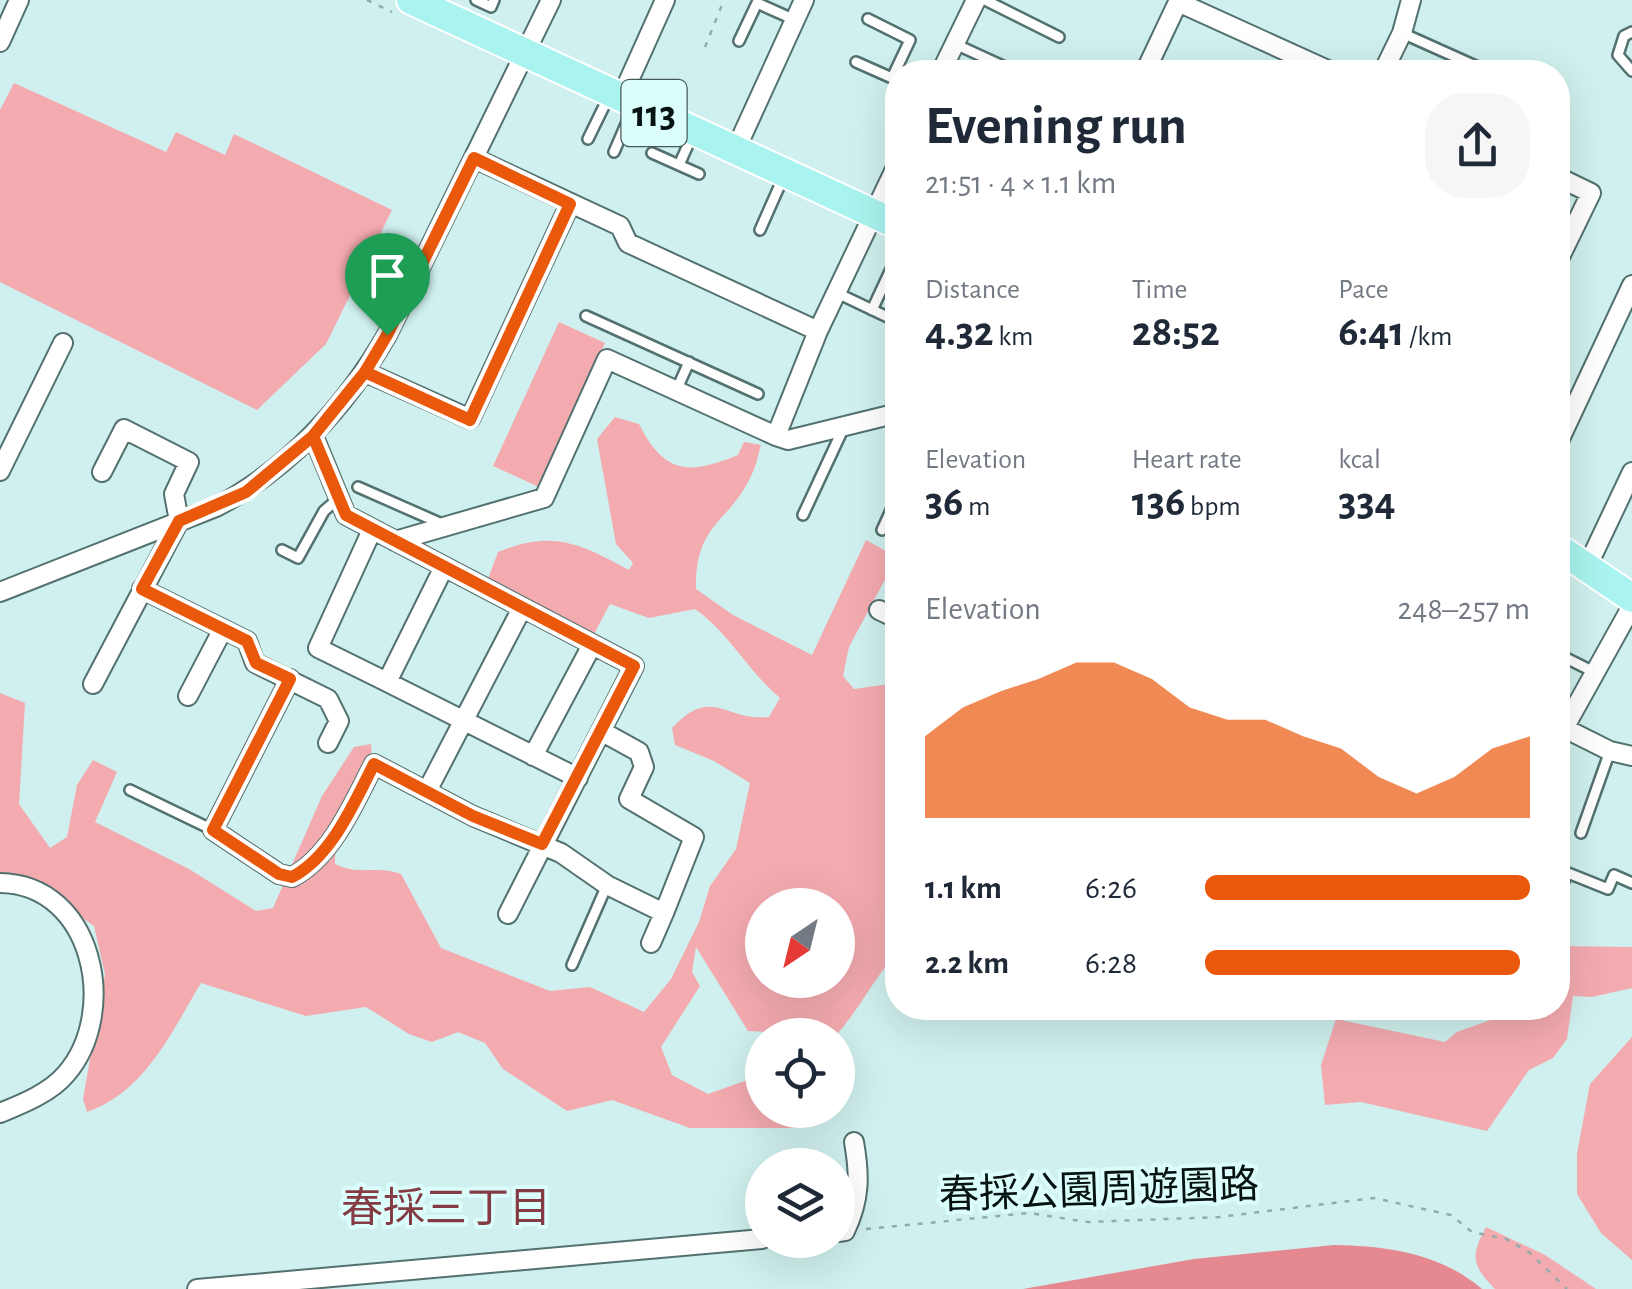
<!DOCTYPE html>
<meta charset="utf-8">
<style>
:root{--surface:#fff;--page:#f6f6f7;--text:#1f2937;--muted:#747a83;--accent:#ea580c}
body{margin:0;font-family:"Alegreya Sans","Noto Sans JP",sans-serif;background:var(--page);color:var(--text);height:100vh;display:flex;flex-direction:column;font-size:38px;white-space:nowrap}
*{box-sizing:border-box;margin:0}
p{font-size:32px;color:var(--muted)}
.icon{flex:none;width:55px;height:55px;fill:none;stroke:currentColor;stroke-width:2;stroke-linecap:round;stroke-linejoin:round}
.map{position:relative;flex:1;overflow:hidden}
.sheet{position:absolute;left:885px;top:60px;width:685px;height:960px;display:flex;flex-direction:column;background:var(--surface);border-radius:40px;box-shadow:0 10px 40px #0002}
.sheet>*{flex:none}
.needle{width:65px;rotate:215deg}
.controls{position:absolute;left:745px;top:888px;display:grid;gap:20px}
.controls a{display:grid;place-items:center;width:110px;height:110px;border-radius:50%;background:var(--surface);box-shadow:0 10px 40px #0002;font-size:50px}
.pin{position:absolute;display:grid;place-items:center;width:85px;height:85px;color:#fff;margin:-102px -42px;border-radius:50% 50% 50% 0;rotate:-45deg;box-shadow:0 0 10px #0007}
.pin .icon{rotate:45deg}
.round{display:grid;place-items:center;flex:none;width:105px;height:105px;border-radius:40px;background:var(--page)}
.overview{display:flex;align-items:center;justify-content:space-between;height:170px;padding:0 40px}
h1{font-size:55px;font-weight:600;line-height:75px}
.stats{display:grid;grid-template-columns:repeat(3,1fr);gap:15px;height:170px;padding:10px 40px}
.stats div{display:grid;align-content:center}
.stats b{font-size:42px;font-weight:600}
.stats small{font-size:28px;font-weight:400}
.stats p{font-size:28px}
.chart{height:280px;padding:20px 40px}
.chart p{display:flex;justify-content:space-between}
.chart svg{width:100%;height:180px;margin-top:10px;fill:var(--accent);opacity:.7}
ul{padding:0 40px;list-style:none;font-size:32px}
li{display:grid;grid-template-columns:160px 120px 1fr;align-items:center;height:75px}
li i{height:25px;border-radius:12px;background:var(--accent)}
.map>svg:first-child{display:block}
.green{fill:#f4abb0;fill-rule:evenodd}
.water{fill:#e68890}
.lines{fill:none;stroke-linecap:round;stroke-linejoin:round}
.lane-casing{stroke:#53716f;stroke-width:14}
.street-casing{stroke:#53716f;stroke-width:22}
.primary-casing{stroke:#fff;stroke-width:32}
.path{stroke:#91aba9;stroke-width:2.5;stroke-dasharray:5 8;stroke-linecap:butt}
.lane{stroke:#fff;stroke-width:9}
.street{stroke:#fff;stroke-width:18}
.primary{stroke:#a9f4f0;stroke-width:28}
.route-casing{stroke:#fff;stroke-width:20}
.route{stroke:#ea580c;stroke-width:12}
.labels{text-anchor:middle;stroke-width:8;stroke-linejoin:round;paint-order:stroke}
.shield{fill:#dcfefb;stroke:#475958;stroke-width:2.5}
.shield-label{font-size:38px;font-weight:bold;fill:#071212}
.street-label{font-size:40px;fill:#071212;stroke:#dcfefb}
.neighbourhood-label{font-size:42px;fill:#843b44;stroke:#dcfefb}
</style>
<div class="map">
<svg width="1632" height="1289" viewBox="0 0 1632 1289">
<rect width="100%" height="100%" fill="#cff0ee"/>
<path class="green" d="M14,83L166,152L176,132L225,155L234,134L392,210L326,344L257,410L0,282V110Z
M559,322L605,343L539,487L493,466Z
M615,417L639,424C665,475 689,475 738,455L744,442L761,445C758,455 756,467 751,476C729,524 695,522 696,589L733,615L812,655L866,540L897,557L849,647L843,676L854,689L897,683V953C873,979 860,1009 836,1035L748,1031L696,947L692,972L700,986L661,1047L672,1075L708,1094L762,1075V1110H818L807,1128H690L612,1100L567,1111L503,1069L485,1043L458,1032L432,1042L409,1034L366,1007L306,1016L201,983C171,1033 145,1092 87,1112L83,1099L105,974L94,926L25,878L0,872V693L25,703L19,804L50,848L67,837L77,785L93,760L117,772L95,822L189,869L256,911L273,908L322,796L354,747L371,744L372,757L336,817L335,864C358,876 377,865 401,874L441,948L550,991L590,987L644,1012L671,979L699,922L710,886L736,849L750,783L714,761L675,745L672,728C713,685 723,721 769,717L780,698C748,671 729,633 695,609L649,618L610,604L594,634L488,579L498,552C553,529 581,544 629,570L633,563L616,544L597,439ZM762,905H838V980H762Z
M1558,946L1632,947V988L1592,997L1573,996L1567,1039L1553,1058L1529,1070L1487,1131L1361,1102L1325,1105L1321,1065L1336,1019L1445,1042L1457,1032L1499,1017L1496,1008H1558Z
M1632,1037V1260L1601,1233L1577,1194V1153L1590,1084Z
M1486,1227L1545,1255L1596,1289H1495C1472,1265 1470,1257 1486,1227Z"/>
<path class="water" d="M1334,1245C1387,1246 1440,1253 1482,1289H1023L1194,1259Z"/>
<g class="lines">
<g class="lane-casing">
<path id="lane" d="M476,0L491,7L494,0
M985,0L1059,37
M868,19L910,40L892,78L898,81
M1632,32L1624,36L1618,55L1632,71
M1402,33L1489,72
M739,41L757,3L795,20
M955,44L1016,72
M856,62L892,78
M945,63L965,72
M588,139L609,96
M614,152L633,108
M652,153L699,174
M679,165L692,136
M760,230L783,178
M837,293L898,322
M872,310L898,254
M586,316L758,394
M676,391L689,362
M358,487L442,524
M803,515L844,427
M882,530L898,495
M282,550L298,558L324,511L339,498
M1558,654L1594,672
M130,790L213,830
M1581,833L1610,751
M1558,893L1568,873L1608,889L1614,875L1632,883
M572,965L607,885"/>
</g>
<g class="street-casing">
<path id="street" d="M1178,2L1332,72
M0,42L19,0
M941,72L976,0
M1145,72L1179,0
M1383,72L1402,33L1411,0
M621,98L665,0
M736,149L804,0
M474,158L620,226L628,243L818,331
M1558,177L1591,193L1558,261
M365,372L470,419L570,204
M313,435L346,515L634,666L508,914
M776,436L788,440L898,413
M1558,443L1632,285
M0,471L63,343
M372,530L318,648L387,682
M395,541L544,498L607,359L776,436L818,331L898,163
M1587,567L1632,472
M443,569L387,682L578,778
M142,589L247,641L255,663L328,699L339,721L328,743
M0,592L216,507C289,469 346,406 387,335L551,0
M879,610L898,619
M290,679L213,830L279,874L292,877C332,856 354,803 374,764L473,816L561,853L607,885L664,913L651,943
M93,684L179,521L174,494L189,462L124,429L102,472
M188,696L223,629
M1558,725L1610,751L1632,756
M601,731L639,752L644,767L629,799L694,837L664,913
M1558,739L1632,606
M533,756L592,645
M427,791L521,610
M0,883C93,884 120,1012 66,1074C50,1093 22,1104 0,1113
M838,1232L845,1231C860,1200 860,1176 854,1142
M197,1289L762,1239"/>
</g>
<g class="primary-casing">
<path id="primary" d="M411,0L898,225
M1558,548L1632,598"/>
</g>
<path class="path" d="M367,0L392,12
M705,47L724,0
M866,1229L1029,1213L1088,1222L1219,1217L1374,1198L1451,1215L1472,1232L1506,1239L1530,1253L1567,1289"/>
<use href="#lane" class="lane"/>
<use href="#street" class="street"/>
<use href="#primary" class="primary"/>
</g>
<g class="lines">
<g class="route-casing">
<path id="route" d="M387,335L365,372L313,436L246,492L179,521L142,589L247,641L256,663L290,679L213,830L279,874L292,877C332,856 354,803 374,764L473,816L542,844L634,666L346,515L313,436L365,372L470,420L570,204L474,158L387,335"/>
</g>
<use href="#route" class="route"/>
</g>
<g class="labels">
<rect class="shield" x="621.5" y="80" width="65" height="66" rx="8"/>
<g class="shield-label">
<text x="654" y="126">113</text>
</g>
<g class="street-label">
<text transform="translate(1099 1189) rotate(-2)" y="14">春採公園周遊園路</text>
</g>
<g class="neighbourhood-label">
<text x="446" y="1222">春採三丁目</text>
</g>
</g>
</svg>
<div class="controls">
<a><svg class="needle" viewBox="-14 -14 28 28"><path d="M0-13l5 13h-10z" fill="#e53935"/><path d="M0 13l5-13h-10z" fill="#747a83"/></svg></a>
<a><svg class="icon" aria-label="locate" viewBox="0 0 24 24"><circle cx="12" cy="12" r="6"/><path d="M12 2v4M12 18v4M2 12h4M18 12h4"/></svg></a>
<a><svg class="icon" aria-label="layers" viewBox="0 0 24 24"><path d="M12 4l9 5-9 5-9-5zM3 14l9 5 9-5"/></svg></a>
</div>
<div class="pin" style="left:387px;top:335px;background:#1e9e55"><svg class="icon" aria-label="arrive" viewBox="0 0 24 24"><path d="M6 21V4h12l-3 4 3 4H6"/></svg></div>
<section class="sheet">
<div class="overview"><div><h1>Evening run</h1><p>21:51 · 4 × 1.1 km</p></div><a class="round"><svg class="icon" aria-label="share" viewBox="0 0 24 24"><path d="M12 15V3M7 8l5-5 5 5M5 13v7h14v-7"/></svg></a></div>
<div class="stats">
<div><p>Distance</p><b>4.32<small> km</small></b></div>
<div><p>Time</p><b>28:52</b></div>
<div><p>Pace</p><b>6:41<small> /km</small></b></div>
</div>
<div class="stats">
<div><p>Elevation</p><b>36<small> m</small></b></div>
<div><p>Heart rate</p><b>136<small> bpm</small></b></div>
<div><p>kcal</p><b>334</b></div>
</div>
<div class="chart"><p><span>Elevation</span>248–257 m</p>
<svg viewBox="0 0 160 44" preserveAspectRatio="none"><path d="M0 44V24L10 17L20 13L30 10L40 6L50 6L60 10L70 17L80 20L90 20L100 24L110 27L120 34L130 38L140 34L150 27L160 24V44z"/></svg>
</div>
<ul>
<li><b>1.1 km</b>6:26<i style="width:100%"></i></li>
<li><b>2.2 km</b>6:28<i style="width:97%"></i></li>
</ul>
</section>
</div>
